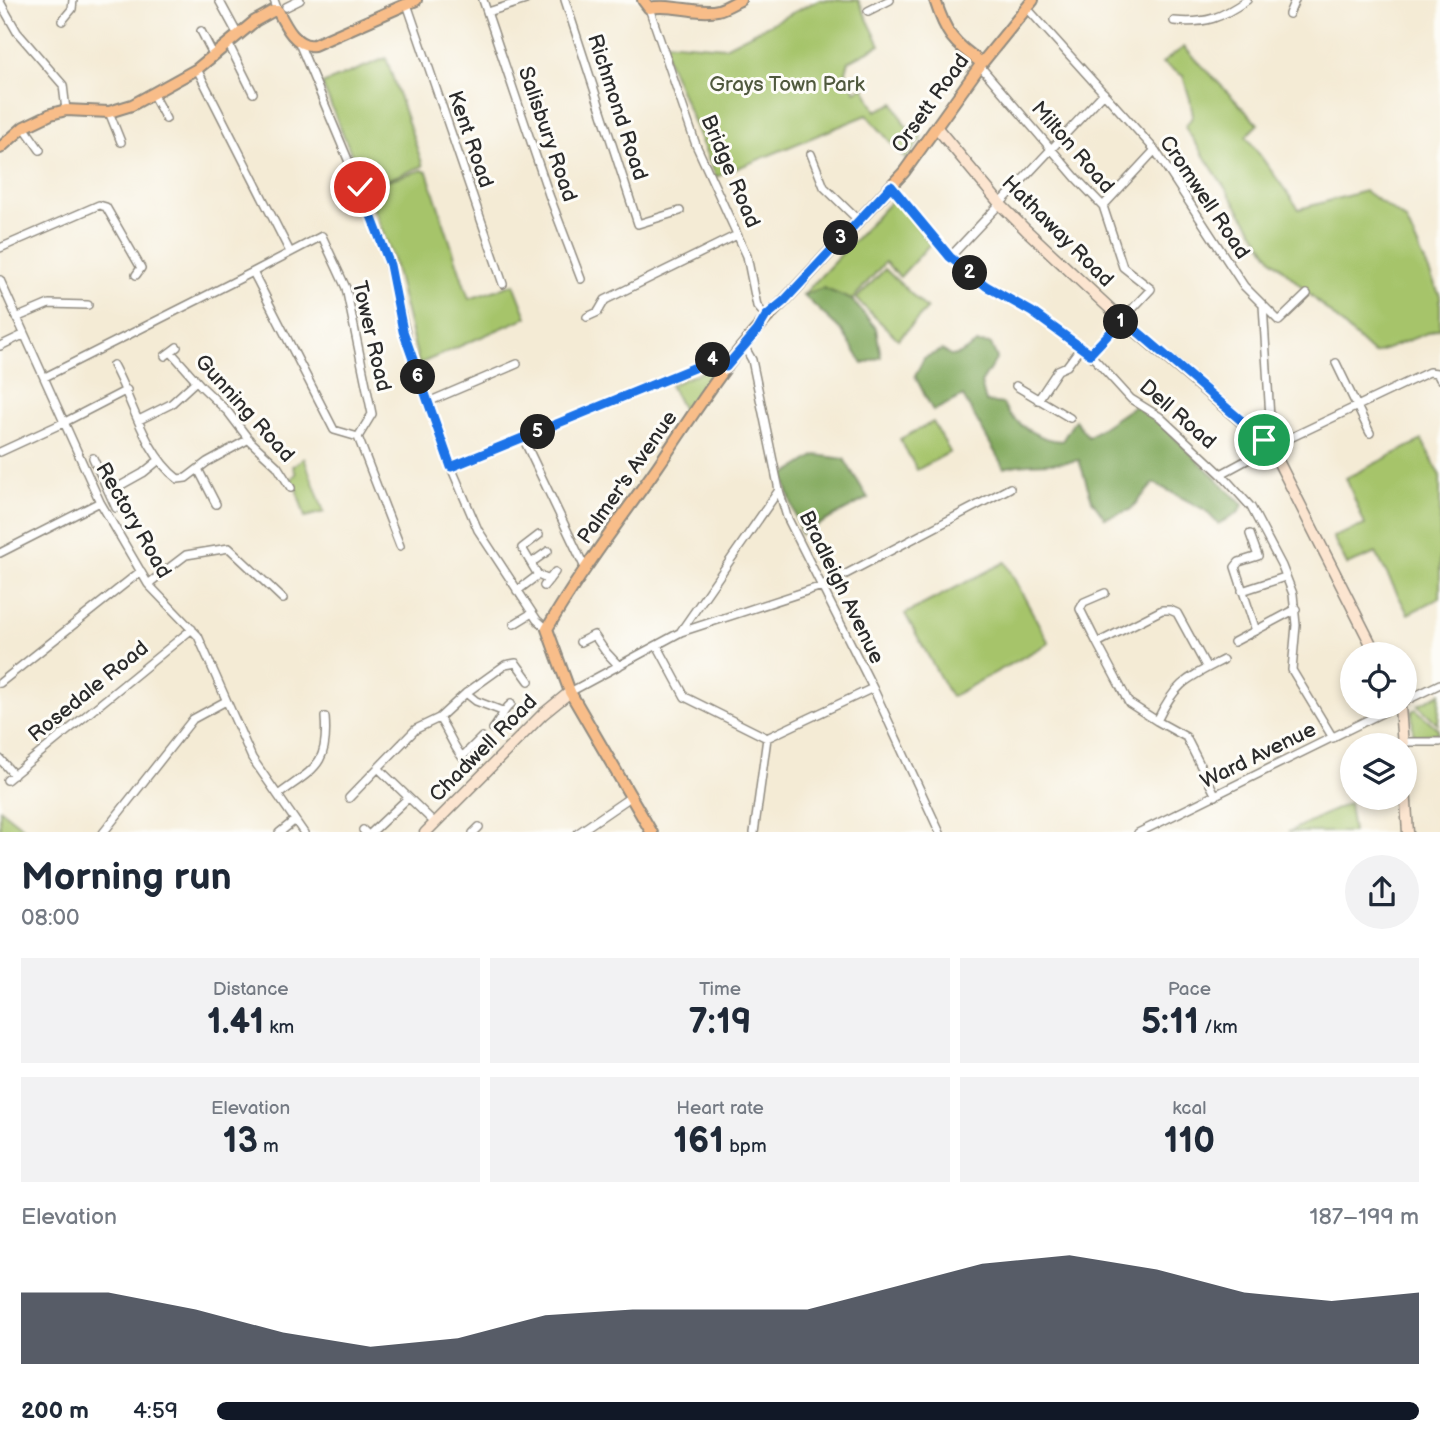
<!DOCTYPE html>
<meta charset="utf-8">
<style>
:root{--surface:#fff;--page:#f2f2f3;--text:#1f2937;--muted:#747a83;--accent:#111827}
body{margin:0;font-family:"Balsamiq Sans",sans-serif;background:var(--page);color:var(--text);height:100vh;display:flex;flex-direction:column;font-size:26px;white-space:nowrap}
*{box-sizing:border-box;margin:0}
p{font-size:23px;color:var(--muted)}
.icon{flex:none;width:38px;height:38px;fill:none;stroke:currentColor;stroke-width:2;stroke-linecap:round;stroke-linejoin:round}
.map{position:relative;height:832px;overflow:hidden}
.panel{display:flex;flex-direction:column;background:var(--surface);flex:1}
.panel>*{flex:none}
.tools{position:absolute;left:1340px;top:642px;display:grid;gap:14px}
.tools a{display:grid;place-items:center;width:77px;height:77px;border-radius:50%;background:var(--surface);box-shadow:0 4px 10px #0003;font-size:35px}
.pin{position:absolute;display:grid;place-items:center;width:60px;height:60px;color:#fff;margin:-30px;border:4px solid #fff;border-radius:50%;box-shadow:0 2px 7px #0007}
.km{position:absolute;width:35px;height:35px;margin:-18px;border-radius:50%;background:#222;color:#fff;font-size:19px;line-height:35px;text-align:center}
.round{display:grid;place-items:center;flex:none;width:74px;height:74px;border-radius:37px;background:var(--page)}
.summary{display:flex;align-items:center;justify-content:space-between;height:119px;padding:0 21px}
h1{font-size:38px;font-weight:600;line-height:52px}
.stats{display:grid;grid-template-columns:repeat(3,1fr);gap:10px;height:119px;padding:7px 21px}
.stats div{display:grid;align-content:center;border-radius:0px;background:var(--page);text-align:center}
.stats b{font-size:35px;font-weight:600}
.stats small{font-size:19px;font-weight:400}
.stats p{font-size:19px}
.chart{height:196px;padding:14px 21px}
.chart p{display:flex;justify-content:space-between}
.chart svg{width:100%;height:126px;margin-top:7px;fill:var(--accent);opacity:.7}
ul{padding:0 21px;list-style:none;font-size:23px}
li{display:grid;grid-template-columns:112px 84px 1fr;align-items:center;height:52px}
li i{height:18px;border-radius:9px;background:var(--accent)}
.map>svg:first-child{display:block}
.green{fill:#a6c46b;stroke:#68784b;stroke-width:2}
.forest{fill:#84aa5f;stroke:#586a45;stroke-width:2}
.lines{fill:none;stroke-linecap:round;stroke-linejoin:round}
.street-casing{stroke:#908b80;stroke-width:10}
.secondary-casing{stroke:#908b80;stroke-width:13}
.primary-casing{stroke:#908b80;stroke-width:14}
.street{stroke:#fff;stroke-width:7}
.secondary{stroke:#fce5d0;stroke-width:10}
.primary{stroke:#f8bd89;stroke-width:10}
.route-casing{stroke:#fff;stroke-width:14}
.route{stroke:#1a73e8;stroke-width:9}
.labels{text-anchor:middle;stroke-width:6;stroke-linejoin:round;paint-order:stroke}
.park-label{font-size:21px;fill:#50593e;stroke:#fdfcf7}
.street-label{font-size:21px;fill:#2b2b2b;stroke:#fdfcf7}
</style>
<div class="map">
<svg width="1440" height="833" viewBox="0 0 1440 833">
<rect width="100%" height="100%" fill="#fdfcf7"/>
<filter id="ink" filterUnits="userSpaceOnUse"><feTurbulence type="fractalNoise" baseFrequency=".0143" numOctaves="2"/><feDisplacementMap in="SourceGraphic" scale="14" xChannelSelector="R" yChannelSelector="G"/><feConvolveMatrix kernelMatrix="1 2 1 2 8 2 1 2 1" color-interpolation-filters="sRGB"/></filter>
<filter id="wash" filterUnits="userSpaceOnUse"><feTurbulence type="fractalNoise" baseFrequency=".00686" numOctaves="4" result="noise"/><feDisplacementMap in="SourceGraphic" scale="28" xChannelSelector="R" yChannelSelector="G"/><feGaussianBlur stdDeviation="1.57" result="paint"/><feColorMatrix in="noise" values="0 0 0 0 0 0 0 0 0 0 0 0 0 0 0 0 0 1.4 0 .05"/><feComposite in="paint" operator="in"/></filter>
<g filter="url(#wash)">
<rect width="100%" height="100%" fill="#f4ebd5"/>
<path class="green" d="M818,0H858L880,45L849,61L846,72L855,91L864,87L876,111L894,103L905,125L922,138L906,160L867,115L716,177L667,58L665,42L725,47Z
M1184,47L1258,124L1246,136L1299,209L1365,191L1406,220L1440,296V328L1374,354L1272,259L1185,127L1193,116L1190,99L1183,76L1162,63Z
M386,58L423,166L377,183L364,184L322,84Z
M422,170L427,172L469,299L514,284L527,317L419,364L392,255L365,187Z
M895,197L930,244L900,277L885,262L852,300L823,288L803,295Z
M885,269L927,309L898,339L856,299Z
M711,368L714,374L685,414L670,385Z
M933,422L950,452L917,470L900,439Z
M1422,440L1440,476V598L1408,614L1376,553L1347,565L1333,537L1365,525L1346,478Z
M304,458L324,512L305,517L296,488L291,479L296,474L293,466Z
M1005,562L1049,643L951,697L905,614Z
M1440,693L1438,724L1418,705Z
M1416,709L1438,729V733L1417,735L1413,733L1412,711Z
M1349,803L1353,832H1288Z
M0,808V809L29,832H0Z"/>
<path class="forest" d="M823,288L852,300L876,328L881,357L863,364L842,331L803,295Z
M977,343L991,344L997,358L981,383L986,402L1003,404C1013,424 1039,440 1062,441L1075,420L1088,437L1134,406L1157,420L1243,505L1238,513L1218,524L1205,510L1154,483L1130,510L1105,518L1092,500L1079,460C1055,466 1028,460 1004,468L963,396L933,411L915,376L924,358L942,350L952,356L960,354Z
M816,455L844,459L868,498L801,534L783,476Z"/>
</g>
<g filter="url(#ink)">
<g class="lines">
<g class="street-casing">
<path id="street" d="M219,0L238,35
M274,0L278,11
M483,0L549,195L581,279
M565,0L638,224L680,211
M0,2L17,32L63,85L66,110
M407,4L503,284
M286,7L300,0
M649,8L696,145L747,256L757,306L766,316
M1027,8L1155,150L1244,286L1279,321L1307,294
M868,11L890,0
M488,12L526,0
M1289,14L1295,0
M62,21L72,9L73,0
M1174,21C1206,24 1221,18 1247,0
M201,31L214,56
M228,43L253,93
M299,43L383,243L415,369L451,467L478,530L537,620L547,629
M980,66L1076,178L1103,206L1123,267L1151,289L1090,354
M197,69L290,252
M153,95L166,119
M109,112L121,142
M24,127L40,150
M811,154L824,187L858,220
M891,186L950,257L986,286L1032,312L1090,354L1131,399L1160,417L1221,474L1251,507L1282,566L1293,594L1296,625L1292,670L1333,738
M1103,206L1155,150
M322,236L346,288L372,414L358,437L334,430L253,272Z
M0,248L99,205L106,207L141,268L136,275
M950,257L1104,93
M0,280L100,502L148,584L198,636L252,758L304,833
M1263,305L1270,418L1269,428L1264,440
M587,317L598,312L605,300L737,235
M16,318L49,304L88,305
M0,346L23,335
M744,346L752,360L779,490L787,517L873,688L940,833
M171,352L202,387L228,412L250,441L277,466L291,488
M165,356L177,347
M1336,363L1370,433
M113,365C133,401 144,453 178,479L186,478L207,462L249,439
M45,377L253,272
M1016,386L1070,418
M1038,400L1058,370L1067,366L1081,347
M428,402L517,364
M139,420L171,404L196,381
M358,437L400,546
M523,438L586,570
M0,452L63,423L127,390
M93,458L116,508
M451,467L713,360L726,367
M198,469L216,504
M1221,474L1271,447L1429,372L1437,373L1440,379
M109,492L143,473L159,460
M1250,534L1258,556L1239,562L1235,567L1256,631
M0,553L100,502
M531,563L548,551
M538,575L522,548L539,535
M148,584L186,555L229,548L283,599
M544,586L555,572
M517,591L538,575L549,580
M1242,591L1285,577
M514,624L532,613
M681,631L779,490
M580,642L594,635L605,651L619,666
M1234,642L1296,609
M1097,643L1080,609L1084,602L1105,593
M657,645L685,697L767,738L873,688
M1207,668L1177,613L1170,610H1162L1097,643L1129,703L1157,721C1175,683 1186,679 1223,660
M0,683L141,571
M570,692L681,632L825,585L1010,488
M466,693L476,701L502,711
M1405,701L1440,684
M439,718C448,731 452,744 462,757L482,737
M1157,721L1186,737L1216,796
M493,729C501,720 502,711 511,704
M1402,742H1440
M0,759L14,775
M7,780L192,629
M278,795C314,768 329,766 325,717
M349,798L378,768
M435,823L378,768L416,729L439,718L466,693L505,665L516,663L529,681
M363,830L366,833
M103,833L193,719L226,701
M279,833L295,820
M371,833L408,798
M473,833L479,827
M578,833L632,796
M754,833L767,738
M1138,833L1394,707"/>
</g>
<g class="secondary-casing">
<path id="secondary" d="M937,128L1001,205L1026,230L1118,316L1271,447L1376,654
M1400,707L1403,746
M1405,787L1408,833
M425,833L543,714L570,692"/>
</g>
<g class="primary-casing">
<path id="primary" d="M643,0L649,8C672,3 697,15 718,10C726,8 733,3 740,0
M935,0C946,34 953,43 982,63
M0,148L24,127L51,114L66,110L109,112L132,105L197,69L255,21L273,11H278C285,25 296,48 314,45L416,0
M652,833L570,692L547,629C580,572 621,519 658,466C697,409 734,348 784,301L904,172L982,63L1033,0"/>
</g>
<use href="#street" class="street"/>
<use href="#secondary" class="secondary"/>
<use href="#primary" class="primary"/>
</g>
</g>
<g class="lines" filter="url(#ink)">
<g class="route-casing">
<path id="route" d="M360,187L390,265L403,331L451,467L713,360L726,367L757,331L766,316L784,301L891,186L950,257L986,286L1032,312L1090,354L1123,319L1264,440"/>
</g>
<use href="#route" class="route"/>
</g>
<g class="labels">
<g class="park-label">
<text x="787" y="91">Grays Town Park</text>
</g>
<g class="street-label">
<text transform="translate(930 103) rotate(-54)" y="7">Orsett Road</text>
<text transform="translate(618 107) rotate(72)" y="7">Richmond Road</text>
<text transform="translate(548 134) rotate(71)" y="7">Salisbury Road</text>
<text transform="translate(471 139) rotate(71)" y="7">Kent Road</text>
<text transform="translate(1073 147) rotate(49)" y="7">Milton Road</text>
<text transform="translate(731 171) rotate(67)" y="7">Bridge Road</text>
<text transform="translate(1205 197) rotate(56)" y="7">Cromwell Road</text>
<text transform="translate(1058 231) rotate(45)" y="7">Hathaway Road</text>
<text transform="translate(372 336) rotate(77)" y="7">Tower Road</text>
<text transform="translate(245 408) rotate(48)" y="7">Gunning Road</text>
<text transform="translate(1178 414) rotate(41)" y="7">Dell Road</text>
<text transform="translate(627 477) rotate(-55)" y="7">Palmer's Avenue</text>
<text transform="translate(134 520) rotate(60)" y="7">Rectory Road</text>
<text transform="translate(842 587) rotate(64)" y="7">Bradleigh Avenue</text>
<text transform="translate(88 691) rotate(-39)" y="7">Rosedale Road</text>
<text transform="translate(483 748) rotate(-45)" y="7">Chadwell Road</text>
<text transform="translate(1258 755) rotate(-26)" y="7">Ward Avenue</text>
</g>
</g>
</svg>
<div class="tools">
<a><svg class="icon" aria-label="locate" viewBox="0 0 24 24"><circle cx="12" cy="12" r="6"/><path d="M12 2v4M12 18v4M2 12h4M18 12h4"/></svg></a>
<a><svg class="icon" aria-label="layers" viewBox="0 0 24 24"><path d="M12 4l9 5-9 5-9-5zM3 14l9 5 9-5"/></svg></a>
</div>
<div class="pin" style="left:1264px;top:440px;background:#1e9e55"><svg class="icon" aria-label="arrive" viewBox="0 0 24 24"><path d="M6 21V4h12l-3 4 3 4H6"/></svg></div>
<div class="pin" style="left:360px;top:187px;background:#d93025"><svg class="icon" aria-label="check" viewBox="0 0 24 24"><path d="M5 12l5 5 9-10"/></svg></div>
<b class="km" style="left:1121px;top:322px">1</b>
<b class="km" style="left:970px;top:273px">2</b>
<b class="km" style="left:841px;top:238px">3</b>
<b class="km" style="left:713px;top:360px">4</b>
<b class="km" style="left:538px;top:432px">5</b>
<b class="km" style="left:418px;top:377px">6</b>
</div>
<section class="panel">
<div class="summary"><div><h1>Morning run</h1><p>08:00</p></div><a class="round"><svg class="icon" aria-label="share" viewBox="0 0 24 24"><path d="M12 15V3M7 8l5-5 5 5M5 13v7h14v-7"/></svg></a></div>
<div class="stats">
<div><p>Distance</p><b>1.41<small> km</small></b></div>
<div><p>Time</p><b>7:19</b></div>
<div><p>Pace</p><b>5:11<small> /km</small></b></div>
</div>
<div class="stats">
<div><p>Elevation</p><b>13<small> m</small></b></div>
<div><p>Heart rate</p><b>161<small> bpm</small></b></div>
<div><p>kcal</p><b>110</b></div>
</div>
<div class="chart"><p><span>Elevation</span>187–199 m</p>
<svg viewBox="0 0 160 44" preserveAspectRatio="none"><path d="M0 44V19L10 19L20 25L30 33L40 38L50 35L60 27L70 25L80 25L90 25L100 17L110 9L120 6L130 11L140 19L150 22L160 19V44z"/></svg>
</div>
<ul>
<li><b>200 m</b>4:59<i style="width:100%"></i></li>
</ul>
</section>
